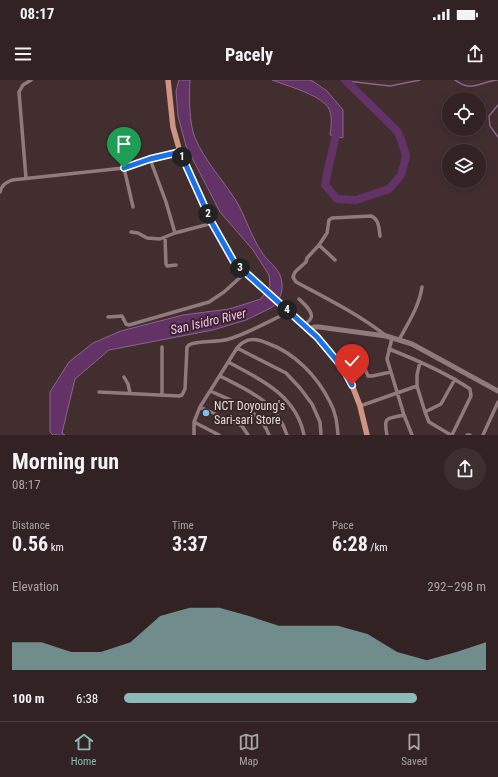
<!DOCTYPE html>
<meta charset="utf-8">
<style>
:root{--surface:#322223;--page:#3d2f30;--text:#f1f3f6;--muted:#a8a4a6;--line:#4d3f41;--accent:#8bbbb9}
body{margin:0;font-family:"Roboto Condensed",sans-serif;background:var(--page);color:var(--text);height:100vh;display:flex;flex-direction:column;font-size:15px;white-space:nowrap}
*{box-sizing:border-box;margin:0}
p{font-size:13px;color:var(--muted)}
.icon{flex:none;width:22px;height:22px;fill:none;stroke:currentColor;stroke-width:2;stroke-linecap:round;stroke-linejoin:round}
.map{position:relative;height:355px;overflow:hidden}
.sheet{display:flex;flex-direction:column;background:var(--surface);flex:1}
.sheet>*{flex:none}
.controls{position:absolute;left:442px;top:12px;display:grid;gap:8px}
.controls a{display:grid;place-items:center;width:44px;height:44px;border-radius:50%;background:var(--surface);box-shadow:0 2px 10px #0003,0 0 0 1px var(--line);font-size:20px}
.pin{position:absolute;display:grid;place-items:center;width:34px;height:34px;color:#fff;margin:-41px -17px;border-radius:50% 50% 50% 0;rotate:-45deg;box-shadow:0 0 4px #0007}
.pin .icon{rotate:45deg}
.km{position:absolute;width:20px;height:20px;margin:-10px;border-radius:50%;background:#222;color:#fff;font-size:11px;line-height:20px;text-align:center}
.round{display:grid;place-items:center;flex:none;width:42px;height:42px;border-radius:21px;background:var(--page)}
.headline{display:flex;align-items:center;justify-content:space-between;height:68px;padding:0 12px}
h1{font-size:22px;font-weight:700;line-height:30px}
.metrics{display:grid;grid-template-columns:repeat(3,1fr);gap:6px;height:68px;padding:4px 12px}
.metrics div{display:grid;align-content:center}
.metrics b{font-size:20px;font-weight:700}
.metrics small{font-size:11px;font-weight:400}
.metrics p{font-size:11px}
.chart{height:112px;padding:8px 12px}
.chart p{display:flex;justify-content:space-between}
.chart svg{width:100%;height:72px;margin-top:4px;fill:var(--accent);opacity:.7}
ul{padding:0 12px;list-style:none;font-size:13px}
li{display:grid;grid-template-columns:64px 48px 1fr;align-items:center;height:30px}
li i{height:10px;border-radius:5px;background:var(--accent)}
.status{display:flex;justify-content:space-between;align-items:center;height:28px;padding:0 20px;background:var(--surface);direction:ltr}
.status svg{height:11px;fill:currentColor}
header{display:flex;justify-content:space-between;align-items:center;height:52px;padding:0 12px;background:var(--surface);font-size:18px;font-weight:700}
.dock{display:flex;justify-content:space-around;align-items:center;height:56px;border-top:1px solid var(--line);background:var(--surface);font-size:11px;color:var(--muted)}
.dock a{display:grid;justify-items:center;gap:2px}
.dock .selected{color:var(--accent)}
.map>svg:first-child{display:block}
.water{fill:#633368;stroke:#8a658a}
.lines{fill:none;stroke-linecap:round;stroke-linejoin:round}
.stream{stroke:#8a658a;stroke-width:1.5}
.river{stroke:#633368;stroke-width:8}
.street{stroke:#917a7b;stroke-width:3.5}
.secondary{stroke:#917a7b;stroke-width:5}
.primary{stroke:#cf9582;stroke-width:5.5}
.route-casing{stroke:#fff;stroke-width:8}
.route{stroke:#1a73e8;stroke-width:5}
.poi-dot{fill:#77bff7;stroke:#382525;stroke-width:1.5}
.labels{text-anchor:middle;stroke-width:4;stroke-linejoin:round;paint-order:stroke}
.poi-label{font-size:12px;fill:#e6d9d9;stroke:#382525;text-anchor:start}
.water-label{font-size:13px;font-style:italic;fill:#f6bcfc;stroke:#382525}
</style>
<div class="status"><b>08:17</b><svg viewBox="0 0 49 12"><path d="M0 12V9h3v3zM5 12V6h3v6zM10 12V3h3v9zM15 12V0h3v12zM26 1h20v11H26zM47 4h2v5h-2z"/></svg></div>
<header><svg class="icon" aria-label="menu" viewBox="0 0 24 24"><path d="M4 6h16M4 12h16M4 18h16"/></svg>Pacely<svg class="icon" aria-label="share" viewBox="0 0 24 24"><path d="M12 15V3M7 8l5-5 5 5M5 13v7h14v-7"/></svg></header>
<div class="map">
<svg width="498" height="355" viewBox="0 0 498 355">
<rect width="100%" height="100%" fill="#422e2f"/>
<path class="water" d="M179,0H190C189,16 189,43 195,58C205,81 222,99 235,119C246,137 251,157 263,174C269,183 278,187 281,198C284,209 281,221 271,228L246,240L213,250L109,270L75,299L62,353L65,355H53L50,352V312L69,282L93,263L121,251L183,235L229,229L242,225L261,219L270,206L269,195L253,170L220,132L186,66L178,36L176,11Z
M272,0H311L327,11L343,30V58L330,55C331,47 333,35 328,27C318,14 287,6 272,0Z"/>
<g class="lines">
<path class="stream" d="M455,0C472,13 479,2 497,0
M347,1L390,6L420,0
M498,25L489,36L490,46L498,57"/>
<path class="river" d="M338,47L329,85L325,105L337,119L356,120L389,109L401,95L406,76L401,59L397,51L345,0"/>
<path class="street" d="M150,79L166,122L175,153
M124,88L133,127
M26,98L19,12L23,5L31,0
M0,112C2,105 5,103 12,100L124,88L150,79L180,72
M131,152L138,153L147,158L160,159L175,153L213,143
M380,156C379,148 379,139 371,136L332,138L329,140L327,153L319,165L307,178L306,182L295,192L293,197L296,202C326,218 358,234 385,255
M165,157L166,184L167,186L176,185
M319,165L335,180
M299,219C303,223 314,232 311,238C310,241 306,243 304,246
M108,237L122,236L126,244L129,245L209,222L224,212L245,193
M392,258L387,279L404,335L412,355
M399,260C408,243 419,227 422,207
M162,267V315
M237,268L286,293L300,308L312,324L320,342L321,355
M389,269C417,280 445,292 470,309L471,316L452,355
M357,270L368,296H372L391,292
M228,282C260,299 296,315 304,355
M420,282L417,295V306L425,332L429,342L451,355
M220,296C249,311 276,321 287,355
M124,297L128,304L130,313
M210,311C233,321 260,330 269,355
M99,312L179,316L182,315L185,309L187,267L189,265C198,260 217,263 229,259C249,253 269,241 289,232
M360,326L417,306
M200,327L242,346L248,355
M425,332L441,324L455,299
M194,342L219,355
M194,355V342L200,327L237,268C239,266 241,263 244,262C251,257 260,260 267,263C295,273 317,296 330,322C336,333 337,343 338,355
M387,355C383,336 387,339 404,335
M467,355H470
M483,355L498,322"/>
<path class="secondary" d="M308,249L314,247H319L386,256L412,264L498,311"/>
<path class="primary" d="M168,0L173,47L180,72L223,164L234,182L317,257L343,288L352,305L360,326L367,355"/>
</g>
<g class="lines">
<g class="route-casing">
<path id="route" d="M124,88L150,79L180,72L212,143L234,182L317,257L343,288L352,305"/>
</g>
<use href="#route" class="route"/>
</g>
<circle class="poi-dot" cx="206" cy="333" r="4"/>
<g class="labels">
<g class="poi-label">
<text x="214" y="330">NCT Doyoung's<tspan x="214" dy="14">Sari-sari Store</tspan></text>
</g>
<g class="water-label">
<text transform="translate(208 241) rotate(-13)" y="5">San Isidro River</text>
</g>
</g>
</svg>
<div class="controls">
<a><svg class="icon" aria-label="locate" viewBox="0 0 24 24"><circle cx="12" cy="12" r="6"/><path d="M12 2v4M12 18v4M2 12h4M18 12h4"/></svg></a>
<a><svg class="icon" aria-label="layers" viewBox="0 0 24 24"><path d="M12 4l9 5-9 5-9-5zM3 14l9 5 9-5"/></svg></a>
</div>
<div class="pin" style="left:124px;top:88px;background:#1e9e55"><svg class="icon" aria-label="arrive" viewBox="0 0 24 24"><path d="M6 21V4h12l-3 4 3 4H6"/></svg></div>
<div class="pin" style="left:352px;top:305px;background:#d93025"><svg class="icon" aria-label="check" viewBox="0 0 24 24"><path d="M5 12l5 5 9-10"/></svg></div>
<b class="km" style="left:182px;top:77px">1</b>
<b class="km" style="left:208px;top:134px">2</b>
<b class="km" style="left:240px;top:188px">3</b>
<b class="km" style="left:287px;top:230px">4</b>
</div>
<section class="sheet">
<div class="headline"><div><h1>Morning run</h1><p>08:17</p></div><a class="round"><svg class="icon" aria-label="share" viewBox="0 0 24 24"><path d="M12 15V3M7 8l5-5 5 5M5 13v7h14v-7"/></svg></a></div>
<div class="metrics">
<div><p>Distance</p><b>0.56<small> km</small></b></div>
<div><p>Time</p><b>3:37</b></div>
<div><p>Pace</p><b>6:28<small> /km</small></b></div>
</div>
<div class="chart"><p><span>Elevation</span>292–298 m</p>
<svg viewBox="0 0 160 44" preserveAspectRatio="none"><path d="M0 44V27L10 27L20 33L30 33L40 27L50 11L60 6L70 6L80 11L90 17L100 17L110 17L120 22L130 33L140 38L150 33L160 27V44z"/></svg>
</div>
<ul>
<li><b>100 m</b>6:38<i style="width:81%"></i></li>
</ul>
</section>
<nav class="dock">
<a class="selected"><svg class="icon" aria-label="home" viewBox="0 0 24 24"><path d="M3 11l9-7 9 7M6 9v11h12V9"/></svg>Home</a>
<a><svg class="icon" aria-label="map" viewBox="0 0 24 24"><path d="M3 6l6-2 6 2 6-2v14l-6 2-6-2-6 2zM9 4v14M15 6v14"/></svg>Map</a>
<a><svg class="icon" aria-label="saved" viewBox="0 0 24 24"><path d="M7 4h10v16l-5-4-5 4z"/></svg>Saved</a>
</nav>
